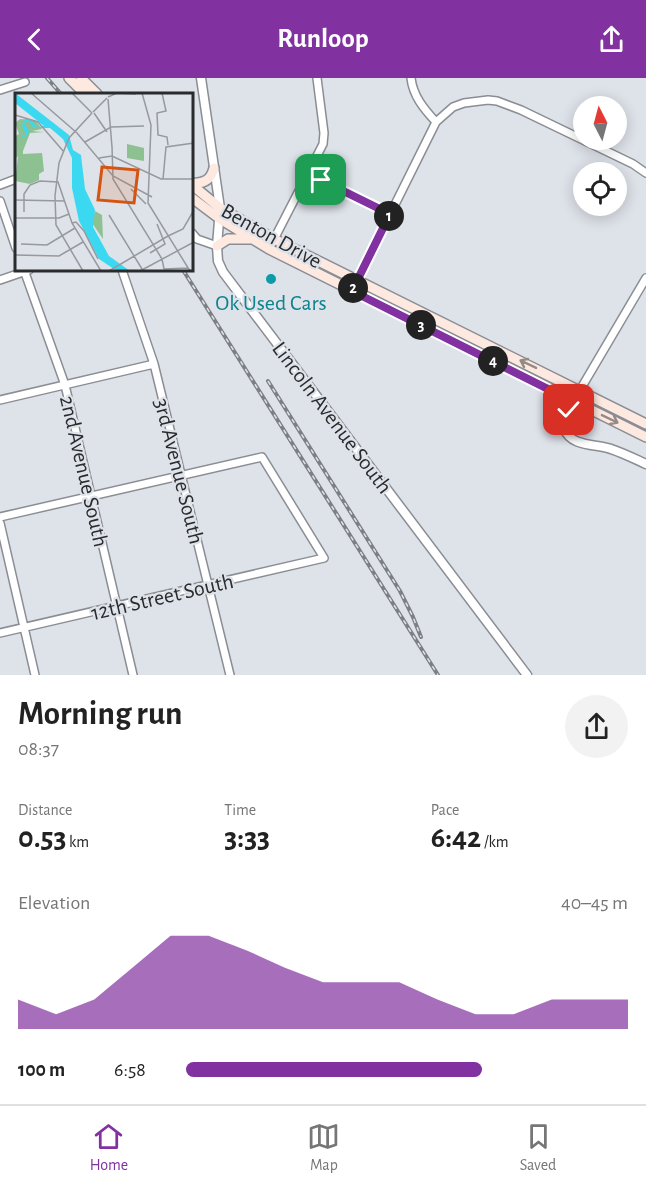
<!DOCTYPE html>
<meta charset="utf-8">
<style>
:root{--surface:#fff;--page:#f2f2f2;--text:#222;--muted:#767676;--line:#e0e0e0;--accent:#8231a1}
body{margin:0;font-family:"Alegreya Sans",sans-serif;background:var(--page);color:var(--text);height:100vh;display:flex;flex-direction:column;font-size:22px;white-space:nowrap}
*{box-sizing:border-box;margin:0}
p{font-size:20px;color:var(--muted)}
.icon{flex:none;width:33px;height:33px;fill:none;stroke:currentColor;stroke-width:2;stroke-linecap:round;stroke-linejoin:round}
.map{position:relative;height:597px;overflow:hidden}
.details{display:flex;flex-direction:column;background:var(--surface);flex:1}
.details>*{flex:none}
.needle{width:39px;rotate:354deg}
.fabs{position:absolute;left:573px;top:18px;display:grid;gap:12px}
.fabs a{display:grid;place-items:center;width:54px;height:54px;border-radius:50%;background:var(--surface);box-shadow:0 3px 15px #0003;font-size:30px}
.pin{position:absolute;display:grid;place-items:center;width:51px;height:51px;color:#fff;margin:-26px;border-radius:12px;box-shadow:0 3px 9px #0006}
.km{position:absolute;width:30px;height:30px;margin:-15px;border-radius:50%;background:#222;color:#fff;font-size:16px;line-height:30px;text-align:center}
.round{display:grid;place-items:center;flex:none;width:63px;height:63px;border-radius:32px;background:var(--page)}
.head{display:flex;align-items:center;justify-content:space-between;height:102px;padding:0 18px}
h1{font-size:33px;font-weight:700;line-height:45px}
.metrics{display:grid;grid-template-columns:repeat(3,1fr);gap:9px;height:102px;padding:6px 18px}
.metrics div{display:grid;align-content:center}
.metrics b{font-size:30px;font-weight:700}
.metrics small{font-size:16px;font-weight:400}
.metrics p{font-size:16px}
.chart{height:168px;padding:12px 18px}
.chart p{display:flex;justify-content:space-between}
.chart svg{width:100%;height:108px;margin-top:6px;fill:var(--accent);opacity:.7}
ul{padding:0 18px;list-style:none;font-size:20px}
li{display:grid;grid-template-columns:96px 72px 1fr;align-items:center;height:45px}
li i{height:15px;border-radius:8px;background:var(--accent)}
header{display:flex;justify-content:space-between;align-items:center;height:78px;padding:0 18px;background:var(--accent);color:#fff;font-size:27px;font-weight:700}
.dock{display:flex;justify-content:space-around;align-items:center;height:84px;border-top:2px solid var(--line);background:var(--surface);font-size:16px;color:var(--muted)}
.dock a{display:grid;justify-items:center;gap:3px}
.dock .on{color:var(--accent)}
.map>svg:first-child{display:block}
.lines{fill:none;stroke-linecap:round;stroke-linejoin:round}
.minor-casing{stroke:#8a8e94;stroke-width:10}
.tertiary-casing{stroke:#8a8e94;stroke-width:11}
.secondary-casing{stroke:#8a8e94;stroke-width:12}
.minor{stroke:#fff;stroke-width:7}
.tertiary{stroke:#fff;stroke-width:8}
.secondary{stroke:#fee9e0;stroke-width:9}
.rail-casing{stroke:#7c7f83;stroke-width:4}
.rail{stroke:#dee2e9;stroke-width:1.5;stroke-dasharray:4.5;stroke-linecap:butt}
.oneway{stroke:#948a86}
.route-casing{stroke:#fff;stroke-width:12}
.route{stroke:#8231a1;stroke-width:8}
.culture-dot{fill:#0f9aa8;stroke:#dee2e9;stroke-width:2}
.labels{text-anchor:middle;stroke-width:4.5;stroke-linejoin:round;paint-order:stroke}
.street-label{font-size:22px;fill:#292b2d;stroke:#dee2e9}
.culture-label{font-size:22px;fill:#0d838f;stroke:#dee2e9}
.inset-road{fill:none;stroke:#96999e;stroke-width:1.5}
.view{fill:#d5540f;fill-opacity:0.15;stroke:#d5540f;stroke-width:3}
.inset-edge{fill:none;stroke:#292b2d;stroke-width:3}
</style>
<header><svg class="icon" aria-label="back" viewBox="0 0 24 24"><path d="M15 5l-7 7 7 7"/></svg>Runloop<svg class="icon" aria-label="share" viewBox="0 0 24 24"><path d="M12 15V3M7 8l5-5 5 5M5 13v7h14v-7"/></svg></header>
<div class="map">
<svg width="646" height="597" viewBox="0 0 646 597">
<rect width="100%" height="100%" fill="#dee2e9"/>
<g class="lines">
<g class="minor-casing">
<path id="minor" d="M411,0C413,18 424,31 436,44
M0,12L25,4
M309,96L390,136
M0,107L16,101
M0,123L16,170
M192,155L197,161L217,168
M269,171L323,66L324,55L317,0
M24,192L65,307L133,597
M122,192L154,286L230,597
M0,202L29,192
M352,213L436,44L453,29L464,25L488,22L497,23L521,32L633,86L646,95
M580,312L646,200
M0,322L154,286
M0,439L262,379L324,480L0,555
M0,445L35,597"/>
</g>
<g class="tertiary-casing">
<path id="tertiary" d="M201,0L220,130L217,168L218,183L223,194L527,597
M580,312C575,323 562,339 565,351C570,369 598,366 611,371C623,375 635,381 646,386"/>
</g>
<g class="secondary-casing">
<path id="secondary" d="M69,0L85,16
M81,0L97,16
M192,105C204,106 211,102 214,90
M192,107L220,130L274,161L646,346
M192,120L220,141L269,171L646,359
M217,168L228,161H251"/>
</g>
<use href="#minor" class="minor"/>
<use href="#tertiary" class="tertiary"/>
<use href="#secondary" class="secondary"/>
<g class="rail-casing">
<path id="rail" d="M47,0L61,16
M183,192L438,597
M268,303L400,513L413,539L421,559"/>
</g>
<use href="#rail" class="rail"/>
</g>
<defs><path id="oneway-shaft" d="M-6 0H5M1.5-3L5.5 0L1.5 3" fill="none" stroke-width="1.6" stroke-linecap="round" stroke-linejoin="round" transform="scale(1.5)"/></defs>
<g class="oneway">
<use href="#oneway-shaft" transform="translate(528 286) rotate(-154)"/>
<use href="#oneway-shaft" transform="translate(610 341) rotate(26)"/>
</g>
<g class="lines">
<g class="route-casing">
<path id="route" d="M321,102L390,136L352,213L574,324L569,332"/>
</g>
<use href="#route" class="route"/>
</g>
<circle class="culture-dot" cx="271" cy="201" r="6"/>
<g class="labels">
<g class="street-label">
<text transform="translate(272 157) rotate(29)" y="8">Benton Drive</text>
<text transform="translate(333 339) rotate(53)" y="8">Lincoln Avenue South</text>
<text transform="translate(85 393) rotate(77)" y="8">2nd Avenue South</text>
<text transform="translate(180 393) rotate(76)" y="8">3rd Avenue South</text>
<text transform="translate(162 518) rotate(-13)" y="8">12th Street South</text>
</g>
<g class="culture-label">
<text x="271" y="232">Ok Used Cars</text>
</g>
</g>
<g transform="translate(15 15)">
<rect width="178" height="178" fill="#dee2e9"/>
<path d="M112,51L129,55V68L112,65Z" fill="#8dc192"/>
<path d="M5,26L20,27L27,36L17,38L29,39L15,40L8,58V61L27,60L29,78L24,81V87L15,91L0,88L3,63L0,66V43L4,41L0,30ZM80,118L87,122L88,146L77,130Z" fill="#8dc192"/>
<path d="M0,0L54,42L58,57L66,62L70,96L80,117L78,134L94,163L115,178H102L84,166L64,128L57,95V65L48,46L35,35H19L13,27L9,30L14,38L12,43L0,46L11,42L7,32L10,26H15L22,34L29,33L0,10Z" fill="#3bd9f1"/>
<path class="inset-road" d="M16,0L62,40L98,83L137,104M57,0L77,20M127,0L136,32L133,110L175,178M147,0L151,18L142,20L143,42L152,44L153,52M93,4L102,0L121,1M93,6L97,54M78,19L92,5M79,20L92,39M0,22L23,29L49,59M70,49L96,34L129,33M97,53L98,86L147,166L149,176M84,65L97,63L146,86H179M148,86L151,54L179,50M116,96L131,111M0,107L50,108M9,119V101L15,92L25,88L43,89L57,130L86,178M94,122L127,176M0,125H44L54,121M57,130L61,129L69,138L83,166M153,143L168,136L179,117M6,151L32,152L60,135M135,160L150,151L142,131M0,162L44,163L68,149M149,176L173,175M68,178L41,132L40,103L44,70L54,45L77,20M94,178L153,143M125,178L179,149"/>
<path class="view" d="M87,74L123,77L119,110L83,107Z"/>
<rect width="178" height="178" class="inset-edge"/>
</g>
</svg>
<div class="fabs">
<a><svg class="needle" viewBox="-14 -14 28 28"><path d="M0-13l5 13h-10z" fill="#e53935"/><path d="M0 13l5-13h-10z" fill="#767676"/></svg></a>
<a><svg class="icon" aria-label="locate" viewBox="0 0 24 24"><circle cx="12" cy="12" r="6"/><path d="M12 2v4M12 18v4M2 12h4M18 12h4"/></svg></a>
</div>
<div class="pin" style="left:321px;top:102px;background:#1e9e55"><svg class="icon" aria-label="arrive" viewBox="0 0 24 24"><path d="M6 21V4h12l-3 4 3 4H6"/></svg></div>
<div class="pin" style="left:569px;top:332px;background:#d93025"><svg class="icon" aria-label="check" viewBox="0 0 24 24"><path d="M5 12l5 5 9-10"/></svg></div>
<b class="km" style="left:389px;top:138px">1</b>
<b class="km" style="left:353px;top:210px">2</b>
<b class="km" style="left:421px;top:247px">3</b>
<b class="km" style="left:493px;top:283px">4</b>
</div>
<section class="details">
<div class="head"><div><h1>Morning run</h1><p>08:37</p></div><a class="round"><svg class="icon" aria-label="share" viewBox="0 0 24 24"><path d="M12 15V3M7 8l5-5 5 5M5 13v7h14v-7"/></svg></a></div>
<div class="metrics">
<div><p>Distance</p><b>0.53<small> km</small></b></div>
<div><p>Time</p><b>3:33</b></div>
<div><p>Pace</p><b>6:42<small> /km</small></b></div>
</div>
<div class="chart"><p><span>Elevation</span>40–45 m</p>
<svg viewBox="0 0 160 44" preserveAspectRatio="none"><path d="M0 44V32L10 38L20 32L30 19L40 6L50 6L60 12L70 19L80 25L90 25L100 25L110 32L120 38L130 38L140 32L150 32L160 32V44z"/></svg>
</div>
<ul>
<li><b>100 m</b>6:58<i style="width:67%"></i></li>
</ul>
</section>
<nav class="dock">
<a class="on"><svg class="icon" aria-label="home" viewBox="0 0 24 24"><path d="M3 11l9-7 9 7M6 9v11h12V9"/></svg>Home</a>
<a><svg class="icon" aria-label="map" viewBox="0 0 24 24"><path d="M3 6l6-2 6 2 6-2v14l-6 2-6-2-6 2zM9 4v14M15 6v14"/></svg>Map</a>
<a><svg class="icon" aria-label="saved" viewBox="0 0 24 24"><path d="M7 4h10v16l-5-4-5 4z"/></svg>Saved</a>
</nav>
